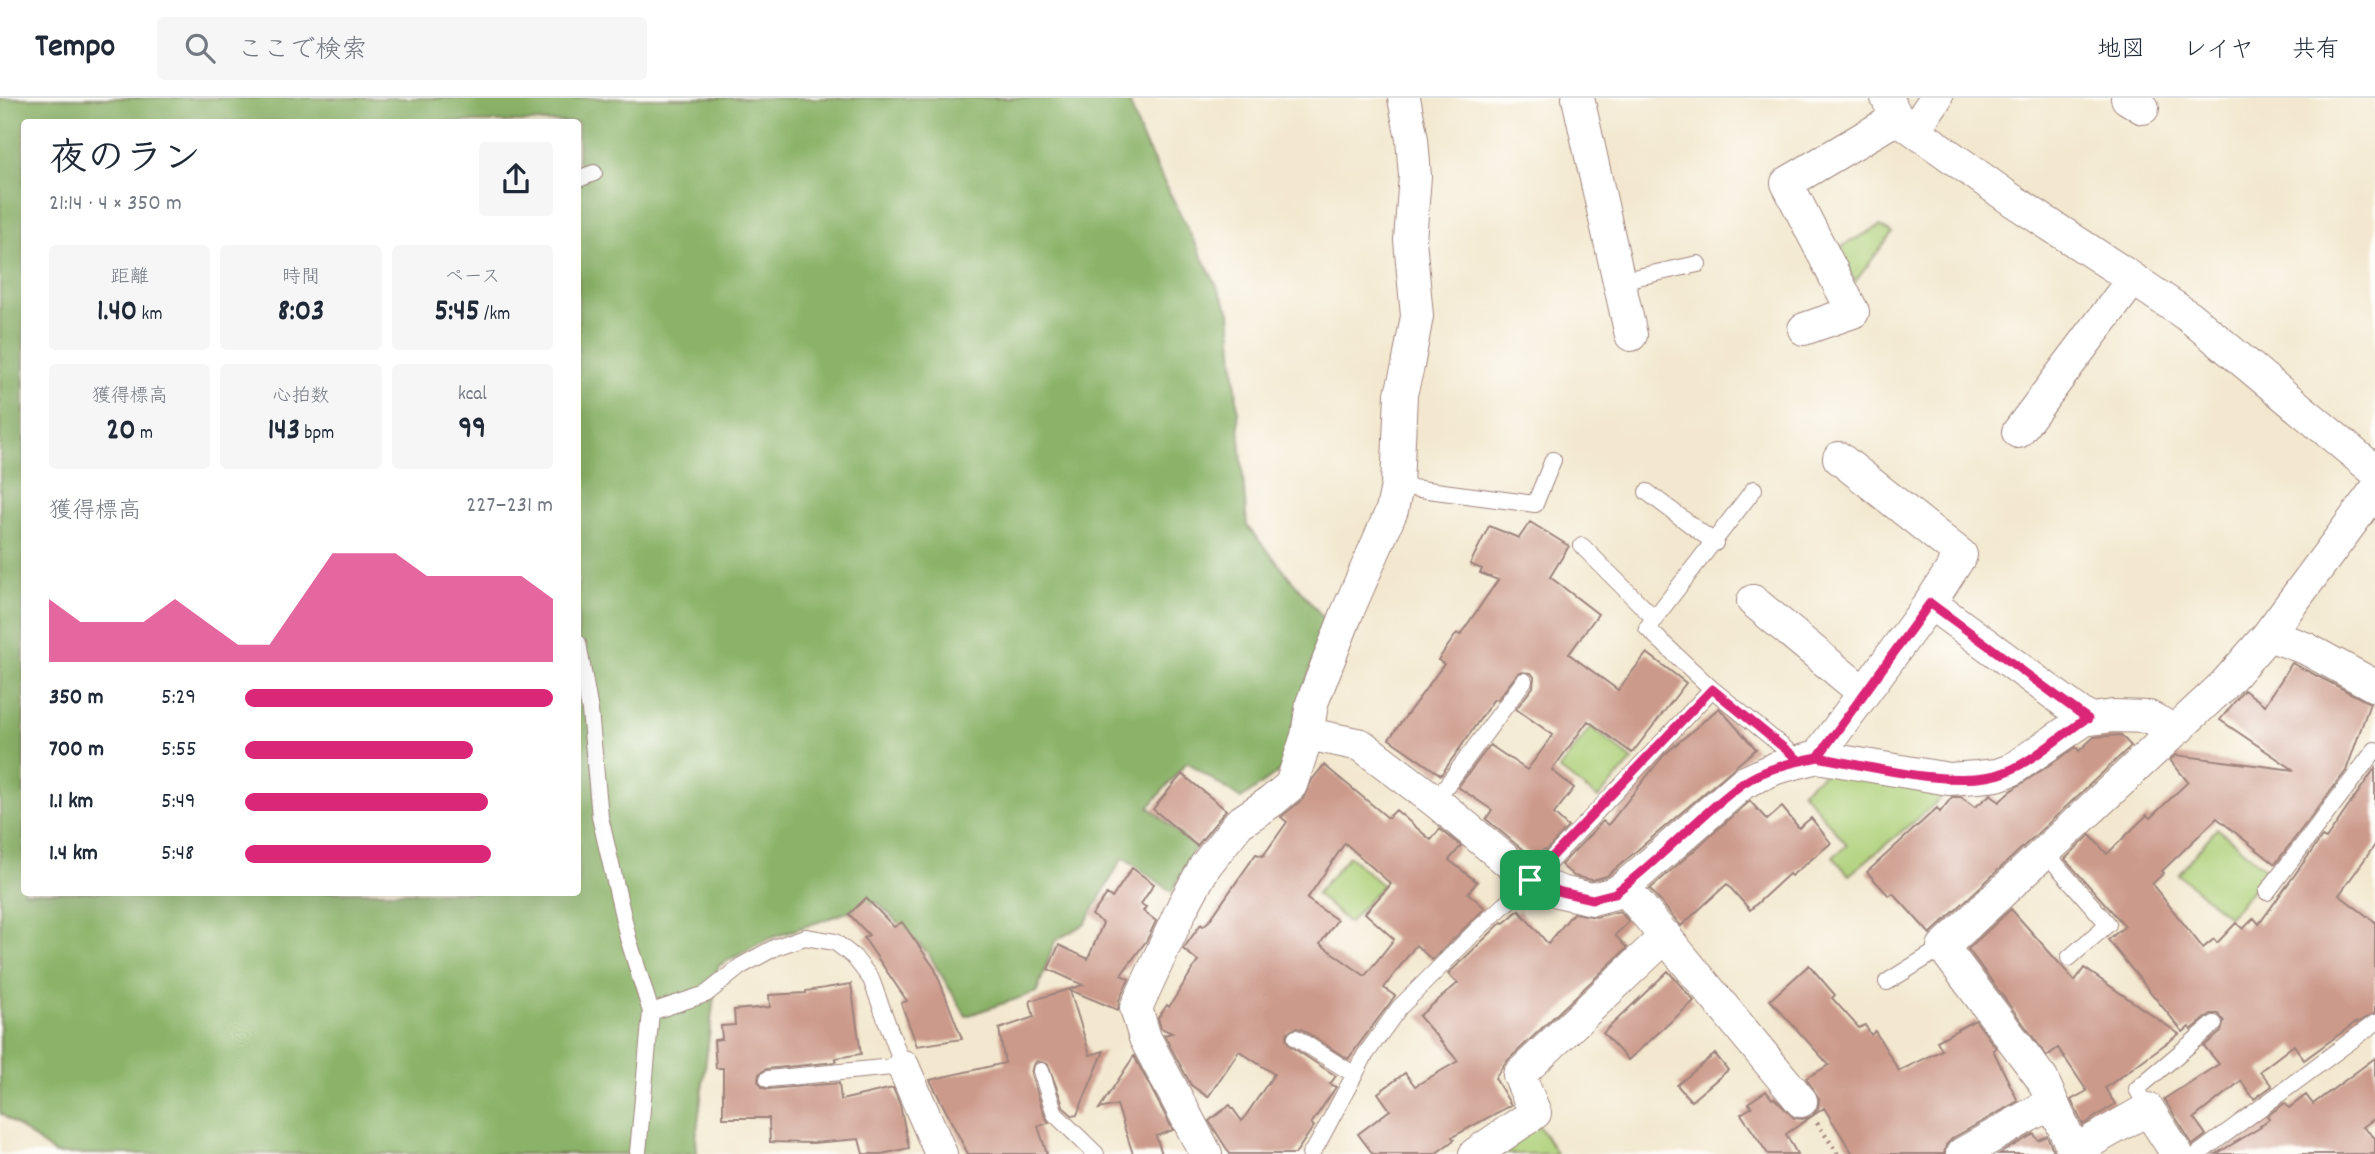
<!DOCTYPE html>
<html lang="ja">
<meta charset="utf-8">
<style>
:root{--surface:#fff;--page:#f6f6f7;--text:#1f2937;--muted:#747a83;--line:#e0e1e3;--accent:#db2777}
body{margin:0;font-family:Dekko,"Klee One",sans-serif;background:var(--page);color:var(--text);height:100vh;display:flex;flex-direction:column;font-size:26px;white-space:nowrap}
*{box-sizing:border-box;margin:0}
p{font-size:23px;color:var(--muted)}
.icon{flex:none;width:38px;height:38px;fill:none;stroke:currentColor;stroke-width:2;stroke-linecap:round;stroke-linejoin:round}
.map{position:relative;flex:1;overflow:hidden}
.sheet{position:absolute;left:21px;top:21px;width:560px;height:777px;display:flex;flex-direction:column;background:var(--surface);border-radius:7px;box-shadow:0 7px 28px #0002}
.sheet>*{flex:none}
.pin{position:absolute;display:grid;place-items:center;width:60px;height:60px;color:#fff;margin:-30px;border-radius:14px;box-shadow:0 4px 10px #0006}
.round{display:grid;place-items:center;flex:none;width:74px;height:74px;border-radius:7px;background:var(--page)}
.headline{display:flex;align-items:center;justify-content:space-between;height:119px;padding:0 28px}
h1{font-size:38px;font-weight:700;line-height:52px}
.metrics{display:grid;grid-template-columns:repeat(3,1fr);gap:10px;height:119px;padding:7px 28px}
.metrics div{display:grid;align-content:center;border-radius:7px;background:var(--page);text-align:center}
.metrics b{font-size:30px;font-weight:700}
.metrics small{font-size:19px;font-weight:400}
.metrics p{font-size:19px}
.chart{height:196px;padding:14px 28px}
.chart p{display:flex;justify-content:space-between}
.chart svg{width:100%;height:126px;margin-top:7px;fill:var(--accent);opacity:.7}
ul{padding:0 28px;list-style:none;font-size:23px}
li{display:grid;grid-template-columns:112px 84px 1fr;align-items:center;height:52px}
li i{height:18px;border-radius:9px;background:var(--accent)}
header{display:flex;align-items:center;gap:42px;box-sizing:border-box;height:98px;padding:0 35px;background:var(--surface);border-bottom:2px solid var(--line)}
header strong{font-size:33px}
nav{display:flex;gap:38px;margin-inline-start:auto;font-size:24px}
.search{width:490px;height:63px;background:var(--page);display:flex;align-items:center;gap:18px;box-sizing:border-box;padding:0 24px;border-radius:7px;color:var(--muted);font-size:26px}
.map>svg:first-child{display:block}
.green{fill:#add078;stroke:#7c7852;stroke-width:2}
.forest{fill:#8ab268;stroke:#6a684a;stroke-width:2;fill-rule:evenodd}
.building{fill:#cc9a8a;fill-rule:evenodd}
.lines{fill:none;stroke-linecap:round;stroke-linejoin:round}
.lane-casing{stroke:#9e847d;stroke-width:18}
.street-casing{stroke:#9e847d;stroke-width:34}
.path{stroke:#9e847d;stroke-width:4.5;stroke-dasharray:2 5;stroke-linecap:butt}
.lane{stroke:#fff;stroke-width:16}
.street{stroke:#fff;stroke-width:32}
.route-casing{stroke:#fff;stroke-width:14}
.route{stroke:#db2777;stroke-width:9}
</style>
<header>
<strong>Tempo</strong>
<div class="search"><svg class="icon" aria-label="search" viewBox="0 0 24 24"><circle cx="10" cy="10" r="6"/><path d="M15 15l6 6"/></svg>ここで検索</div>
<nav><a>地図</a><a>レイヤ</a><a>共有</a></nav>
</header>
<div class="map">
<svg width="2375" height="1056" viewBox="0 0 2375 1056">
<rect width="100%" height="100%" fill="#fdfcf7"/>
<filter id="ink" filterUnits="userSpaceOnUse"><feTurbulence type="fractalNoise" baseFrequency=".0143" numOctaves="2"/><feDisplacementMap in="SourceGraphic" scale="14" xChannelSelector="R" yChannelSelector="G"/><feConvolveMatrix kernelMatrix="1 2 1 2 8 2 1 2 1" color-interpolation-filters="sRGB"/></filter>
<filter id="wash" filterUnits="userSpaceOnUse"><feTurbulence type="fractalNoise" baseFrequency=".00686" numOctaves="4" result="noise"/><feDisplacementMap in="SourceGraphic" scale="28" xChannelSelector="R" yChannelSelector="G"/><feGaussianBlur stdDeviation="1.57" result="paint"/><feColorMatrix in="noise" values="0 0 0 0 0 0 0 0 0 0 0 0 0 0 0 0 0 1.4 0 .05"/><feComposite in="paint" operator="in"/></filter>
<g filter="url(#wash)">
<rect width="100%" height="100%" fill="#f3e8cf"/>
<path class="green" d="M1880,128L1892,135L1855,184L1839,156L1844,147Z
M1591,629L1633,662L1598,700L1559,671Z
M1826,674L1944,689L1943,699L1849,777L1833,759L1847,747L1802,693Z
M2217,730L2268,773L2229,819L2178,776Z
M1349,758L1382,787L1349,825L1316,796Z
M1537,1025L1557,1056H1489Z"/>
<path class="forest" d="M0,0H1128L1142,40L1230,214L1247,428L1326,523L1296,615L1294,639L1280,673L1241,701L1187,664L1149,709L1195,750L1172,794L1123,759L1085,826L1055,843L1037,894L966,918L928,855L877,804L768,841L718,868L696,1040L697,1056H55L0,1015ZM24,24H578V794H24Z"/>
<g id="blocks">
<path class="building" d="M1530,424L1569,448L1550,479L1598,516L1569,556L1618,592L1647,555L1686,585L1632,655L1588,623L1552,672L1574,690L1554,716L1568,729L1546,753L1544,751L1535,759L1518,748L1486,721L1492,712L1458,689L1490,647L1527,672L1553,637L1516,611L1533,589L1534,579L1531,575L1519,574L1497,602L1494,601L1441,677L1389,641L1444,566L1438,562L1457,535L1460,537L1498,482L1480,475L1482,471L1470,466L1489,428L1519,440Z
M2292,565L2370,605L2346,673L2275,766L2217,720L2162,773L2164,775L2152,786L2203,850L2214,841L2217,845L2236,825L2243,831L2254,820L2259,826L2322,739L2326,741L2375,670V747L2339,797L2375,824V915L2357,925L2356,924L2304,962L2294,947L2260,973L2272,988L2254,1001L2241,983L2194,1020L2206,1037L2193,1047L2164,1001L2219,966L2204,948L2221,934L2224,923L2218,916H2211L2191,932L2189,929L2183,934L2108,842L2125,828L2065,761L2090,737L2107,756L2147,717L2150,720L2188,684L2170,662L2176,657L2294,672L2220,622L2244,592L2265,607Z
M1719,610L1756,651L1607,778L1592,782L1574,778L1561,767L1603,723L1608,727L1664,657Z
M2121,637L2131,648L1930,836L1893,795L1889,798L1867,774L1937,710L1940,714L1952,699H1961L1975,709L1991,696L1999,704L2012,692L2076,649L2079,653L2094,639Z
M1324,667L1388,720L1396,712L1431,742L1440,731L1461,748L1449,762L1477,784L1468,795L1485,810L1432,862L1416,847L1384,890L1395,898L1348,961L1301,931L1296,930L1288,934L1286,940L1290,948L1336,978L1330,986L1336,989L1311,1026L1314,1028L1295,1056H1230L1209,1023L1230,1007L1242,1023L1274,976L1239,953L1208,999L1191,987L1164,937L1172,935L1161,930L1158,920L1167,907L1169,909L1198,863L1183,851L1201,826L1203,828L1209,823L1256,756L1263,758L1287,724L1281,719L1303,701L1312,682ZM1345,745L1391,786L1365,815L1394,841L1365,878L1320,846L1337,822L1307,801Z
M1182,676L1226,712L1197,748L1153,711Z
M1750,703L1767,722L1782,709L1799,730L1811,720L1831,745L1791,778L1789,776L1750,812L1727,786L1681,828L1650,791Z
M1132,770L1154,786L1141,806L1146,809L1143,813L1156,823L1147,842L1121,877L1129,881L1119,902L1118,912L1070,892L1090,957L1104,953L1077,1017L1073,1018L1064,1010L1048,966L1037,963L1033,967L1031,976L1045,1019L1049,1025L1038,1028L1047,1056H968L930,982L1005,965L999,931L1034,919L1030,903L1083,887L1048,871L1059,847L1088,861L1103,825L1092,817L1107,796L1112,800Z
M866,800L894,829L902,824L935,871L962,941L917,948L901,905L907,903L864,840L869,837L849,816Z
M2011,811L2075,883L2084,870L2179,936L2105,990L2115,1006L2083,1027L2071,1002L2087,993L2058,950L2047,958L1968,851Z
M1519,812L1548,846L1573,815L1596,819L1620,813L1629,824L1615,837L1627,850L1506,964L1495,980L1511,1007L1452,1039L1454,1042L1435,1056H1373L1358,1036L1390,1012L1378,995L1405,975L1415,988L1458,963L1419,918L1458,885L1448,876L1502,824L1504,825Z
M1809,867L1835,897L1832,900L1859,930L1865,927L1871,937L1875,933L1899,973L1942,952L1937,943L1975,922L1996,950L1993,952L2018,1003L1953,1040L1946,1047L1944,1056H1853L1824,1010L1786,1036L1797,1056H1768L1741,1016L1752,1009L1748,1005L1766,993L1772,1001L1774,1000L1794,1020L1803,1021L1812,1018L1818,1010L1819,1001L1806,980L1829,967L1770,902Z
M1668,873L1694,903L1628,962L1603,935Z
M851,886L861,956L836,960V964L766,971L759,976L758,983L763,990L769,991L839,985L841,1002L893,990L900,1007L909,1050L882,1056H863L859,1041L812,1045L770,1044L769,1020H723V970H716L714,942L722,941L721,928L735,927L734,912L770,909L769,897L806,895V893Z
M1715,956L1728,972L1691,1003L1677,987Z
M1134,958L1173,1032L1156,1038L1162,1056H1133L1117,1007L1099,1011Z
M2375,960V1020L2363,1029L2375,1040V1056H2216L2261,1029L2260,1028L2269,1021L2267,1018L2285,1005L2289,1010L2306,997L2313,1006Z
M2034,1036L2038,1042L2047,1038L2055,1056H1999Z"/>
</g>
</g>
<g filter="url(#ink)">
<use href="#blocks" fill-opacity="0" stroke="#9e847d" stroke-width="2"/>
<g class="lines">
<g class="lane-casing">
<path id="lane" d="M578,81L594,75
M1619,183L1698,166
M1397,388L1535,406L1553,362
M1754,391L1647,530L1712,591L1800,663
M1647,394L1715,445
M1582,448L1655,521
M578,545L590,613L600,719L628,840L651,914L638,1054
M1435,703L1524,583
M2045,754L2108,826L2069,860
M2267,794L2375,652
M1887,884L1943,849
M651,914L706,896L741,868L776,849L805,839L835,844L854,859L871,881L903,968L768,981
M1296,940L1355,977
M1041,973L1055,1016L1096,1056
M2148,1011L2137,991L2214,926
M1310,1056L1317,1047L1365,957L1399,910L1477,832L1541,773L1712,591
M2198,1056L2375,925"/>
</g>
<g class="street-casing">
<path id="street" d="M1578,0L1631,237
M1887,0L1897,20L2012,102L2133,181
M2127,0L2143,10
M1914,32L1936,0
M1804,231L1853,214L1787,85L1897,20
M2018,334L2133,181L2191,220L2375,373
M1839,360L1961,457L1930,505
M1753,503L1864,595
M2268,537L2305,550L2375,588
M1308,636L1361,647L1435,703L1530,782L1561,794L1592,801L1615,795L1624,789L1743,685L1776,670L1817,659L1949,681L1977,679L1997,677L2011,672L2084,622L2113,618L2149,619L2168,629L2179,630
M1817,659L1930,505L2088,621
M1624,789L1801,1003
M903,968L941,1056
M1206,1056L1145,940L1136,910L1183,808L1205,768L1239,725L1272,703L1291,687L1307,638L1312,605L1347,515L1392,412L1397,388L1401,296L1408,268L1417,218L1410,142L1415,78L1412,41L1404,0
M1475,1056L1535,1015L1519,977L1666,838
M1962,1056L2051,1005
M2177,1056L2148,1011L2074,1053L2042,981L1943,849L2224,587L2268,537L2375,393"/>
</g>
<path class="path" d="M1817,1025L1838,1056"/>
<use href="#lane" class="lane"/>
<use href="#street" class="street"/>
</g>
</g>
<g class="lines" filter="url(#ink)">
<g class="route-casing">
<path id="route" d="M1530,782L1561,794L1592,801L1615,795C1660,762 1697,719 1742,686C1763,671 1792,664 1818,659C1868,668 1962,693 2008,673C2032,663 2062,637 2084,622L2088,621L1930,505L1818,659L1800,663L1712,591L1530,782"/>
</g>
<use href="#route" class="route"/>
</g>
</svg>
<div class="pin" style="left:1530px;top:782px;background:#1e9e55"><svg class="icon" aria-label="arrive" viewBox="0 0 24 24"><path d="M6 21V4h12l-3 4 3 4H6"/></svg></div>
<section class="sheet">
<div class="headline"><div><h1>夜のラン</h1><p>21:14 · 4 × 350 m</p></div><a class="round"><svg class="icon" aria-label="share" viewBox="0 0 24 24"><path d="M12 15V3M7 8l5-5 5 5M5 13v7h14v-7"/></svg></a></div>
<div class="metrics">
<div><p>距離</p><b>1.40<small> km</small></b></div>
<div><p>時間</p><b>8:03</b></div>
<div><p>ペース</p><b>5:45<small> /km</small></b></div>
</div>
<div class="metrics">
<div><p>獲得標高</p><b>20<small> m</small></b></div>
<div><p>心拍数</p><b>143<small> bpm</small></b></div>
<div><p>kcal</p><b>99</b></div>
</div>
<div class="chart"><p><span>獲得標高</span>227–231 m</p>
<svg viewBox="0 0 160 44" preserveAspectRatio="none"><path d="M0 44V22L10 30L20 30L30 30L40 22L50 30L60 38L70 38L80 22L90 6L100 6L110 6L120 14L130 14L140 14L150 14L160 22V44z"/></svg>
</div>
<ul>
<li><b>350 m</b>5:29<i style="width:100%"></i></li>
<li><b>700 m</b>5:55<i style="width:74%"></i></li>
<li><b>1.1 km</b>5:49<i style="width:79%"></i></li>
<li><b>1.4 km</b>5:48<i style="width:80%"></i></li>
</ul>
</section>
</div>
